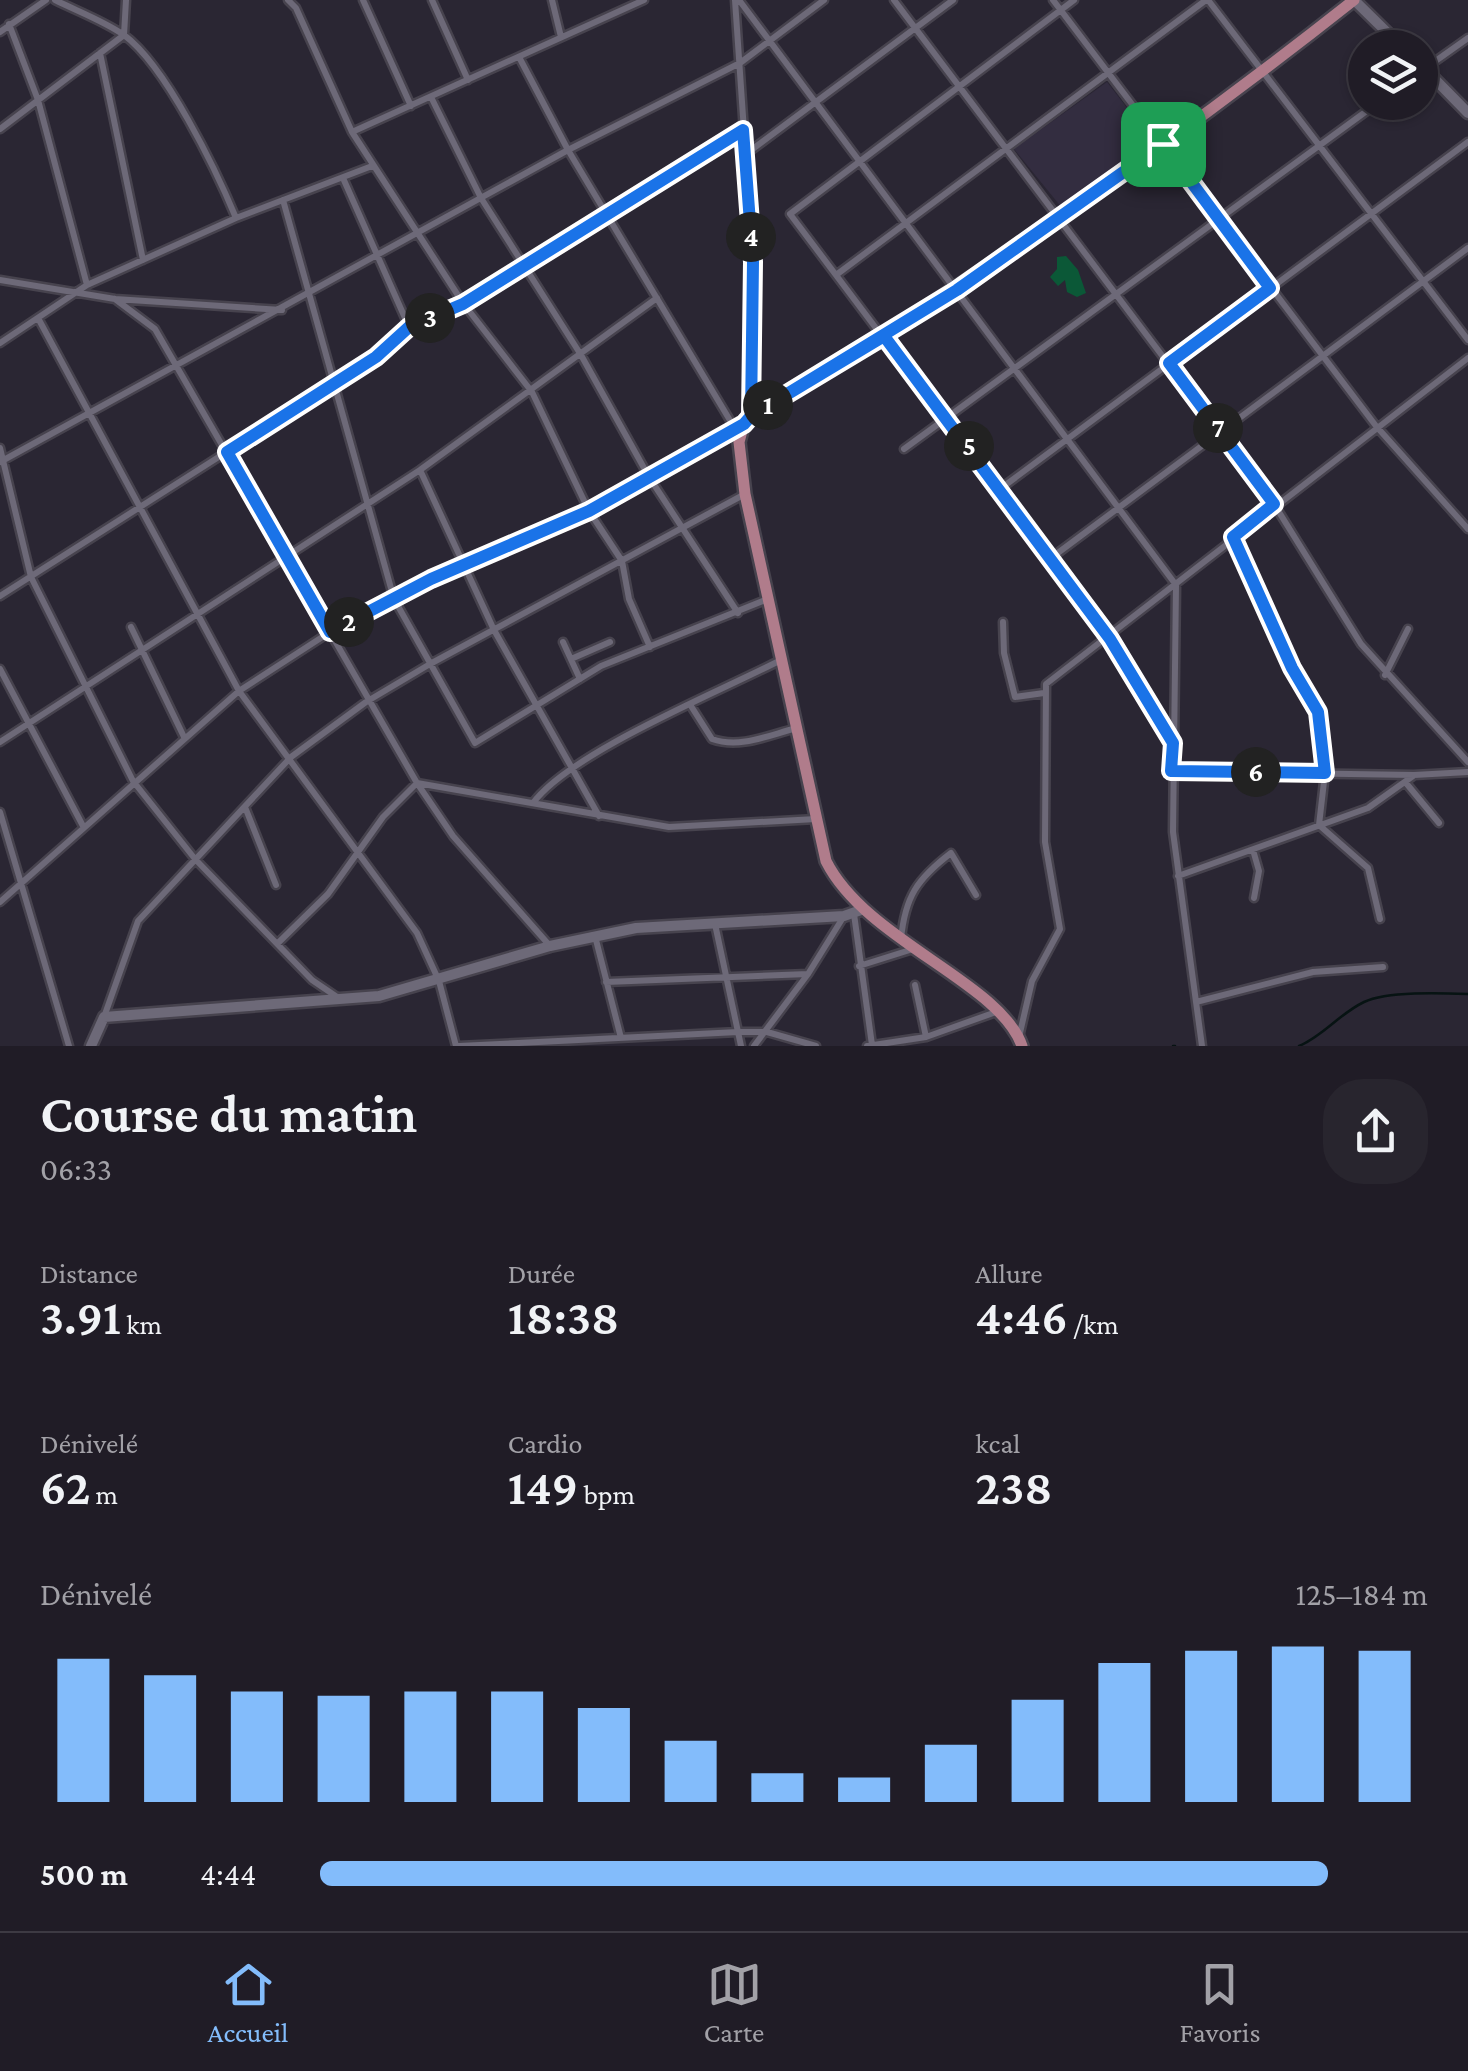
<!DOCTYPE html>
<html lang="fr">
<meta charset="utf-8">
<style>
:root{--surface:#201c26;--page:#28252e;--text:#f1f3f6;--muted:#a2a1a7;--line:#3d3a43;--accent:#83bcfb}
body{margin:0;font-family:"Crimson Pro",serif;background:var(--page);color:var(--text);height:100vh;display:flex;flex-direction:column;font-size:38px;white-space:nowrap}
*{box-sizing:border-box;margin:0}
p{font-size:32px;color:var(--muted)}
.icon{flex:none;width:55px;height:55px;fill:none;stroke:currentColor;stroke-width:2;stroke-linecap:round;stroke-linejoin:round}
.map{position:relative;height:1046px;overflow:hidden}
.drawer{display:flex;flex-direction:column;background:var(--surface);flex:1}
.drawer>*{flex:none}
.buttons{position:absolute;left:1348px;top:30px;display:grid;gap:20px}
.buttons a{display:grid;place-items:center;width:90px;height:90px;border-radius:50%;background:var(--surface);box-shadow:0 2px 8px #0004,0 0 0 2px var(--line);font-size:50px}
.pin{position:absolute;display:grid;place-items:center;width:85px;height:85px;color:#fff;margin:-42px;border-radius:20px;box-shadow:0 5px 15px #0006}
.km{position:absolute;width:50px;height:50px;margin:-25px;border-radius:50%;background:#222;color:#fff;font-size:28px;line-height:50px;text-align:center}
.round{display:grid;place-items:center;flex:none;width:105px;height:105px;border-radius:40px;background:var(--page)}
.head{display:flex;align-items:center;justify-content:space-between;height:170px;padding:0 40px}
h1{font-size:55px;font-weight:600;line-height:75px}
.figures{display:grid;grid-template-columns:repeat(3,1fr);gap:15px;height:170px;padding:10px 40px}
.figures div{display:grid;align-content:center}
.figures b{font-size:50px;font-weight:600}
.figures small{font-size:28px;font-weight:400}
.figures p{font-size:28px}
.chart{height:280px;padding:20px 40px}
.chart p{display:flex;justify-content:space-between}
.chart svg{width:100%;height:180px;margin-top:10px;stroke:var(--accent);stroke-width:6}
ul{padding:0 40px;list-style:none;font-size:32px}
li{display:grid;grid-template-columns:160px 120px 1fr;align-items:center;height:75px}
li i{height:25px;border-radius:12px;background:var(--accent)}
.dock{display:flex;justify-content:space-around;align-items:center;height:140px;border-top:2px solid var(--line);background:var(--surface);font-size:28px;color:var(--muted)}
.dock a{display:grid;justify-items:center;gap:5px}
.dock .active{color:var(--accent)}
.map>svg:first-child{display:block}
.built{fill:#332d40}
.green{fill:#0b5837}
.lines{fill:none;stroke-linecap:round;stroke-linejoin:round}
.stream{stroke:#071313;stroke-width:2.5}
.street-casing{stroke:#47434e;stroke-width:11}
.secondary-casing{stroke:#47434e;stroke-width:15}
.primary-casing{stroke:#47434e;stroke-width:16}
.street{stroke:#6d6978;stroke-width:6}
.secondary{stroke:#6d6978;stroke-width:10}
.primary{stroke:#b07c8b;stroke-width:11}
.route-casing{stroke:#fff;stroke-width:20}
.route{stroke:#1a73e8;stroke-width:12}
</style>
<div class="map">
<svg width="1468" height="1046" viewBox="0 0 1468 1046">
<rect width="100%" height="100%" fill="#2a2633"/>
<path class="built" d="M1107,82L1151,139L1062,208L1014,149Z"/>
<path class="green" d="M1066,256L1078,270L1086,293L1077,297L1067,292L1065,280L1058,286L1050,277L1057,269V257Z"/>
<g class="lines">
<path class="stream" d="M1173,1046H1175
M1299,1046C1323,1036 1339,1014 1364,1002C1387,991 1441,993 1468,994"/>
<g class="street-casing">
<path id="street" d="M55,0C77,11 104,21 124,35C166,66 216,170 236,218
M288,0L296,8L352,132L463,303L532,392L589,511L622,561L629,599L650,647
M363,0L411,106
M432,0L468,80
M552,0L561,37
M735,0L753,262L751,413
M739,0L1176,585L1173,832L1202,1046
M894,0L1274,504L1361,644L1468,762
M1053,0L1376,426L1468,529
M1074,0L790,214L1110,639L1173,743
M1208,0L1468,340
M9,24L38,100L87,285
M0,32L46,0
M100,53L143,260
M519,57L568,150L734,427
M1420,72L1468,38
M431,97L481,198L581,355L649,477L738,613
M0,129L124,35L126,0
M352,132L644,0
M746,154L953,0
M343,178L409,327
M283,200L394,599L475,743L601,666L768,599
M836,275L1206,0
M0,280L115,299L282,310
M115,299L155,329L417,783L453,836L550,946
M38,318L239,691L417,933L439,981L456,1046
M0,343L87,285L236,218L372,166
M0,448L31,577L133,781L195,859L312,980L340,999
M904,449L1379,102
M0,462L568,150L740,63L824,0
M420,470L494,630L599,816
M1000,489L1468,142
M1233,537L1292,668L1322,723L1325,773L1319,825L1368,868L1380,919
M1051,558L1468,248
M0,596L376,357L409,327L463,303L743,129
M1003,622L1004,653L1015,697L1044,693
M131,627L184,737
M563,642L580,679
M571,659L610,642
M0,669L83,826
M1385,675L1408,629
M691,706L712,739C740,749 769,735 797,728
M0,742L420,470L657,298
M1171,771L1414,775L1468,772
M1406,783L1439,823
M533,803C571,752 719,692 781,660
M245,807L276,885
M0,812L69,1046
M1253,850L1259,871L1254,898
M1178,876L1368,808L1413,776
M0,902L239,691L330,632L431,579L589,511L742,424
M854,914L872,1045
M715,924L741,1046
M595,936L621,1038
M901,939C905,897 917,879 951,853L976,895
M277,944L328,894L383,817L417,783L669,827L816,819
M859,966L913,949
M606,982L808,974
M915,985L926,1037
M1196,1002L1313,972L1383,967
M104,1017L138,921L291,757L366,702L430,664L745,494
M1019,1037L1032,981L1060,929L1045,842L1046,684L1468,358
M459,1046L738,1032H767L816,1046
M754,1046L808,974L844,916
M867,1046L926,1037L996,1012"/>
</g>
<g class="secondary-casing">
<path id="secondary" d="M1354,0L1403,48
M1420,64L1468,113
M91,1046L104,1017L379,996L550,946L636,928L844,916L861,910"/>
</g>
<g class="primary-casing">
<path id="primary" d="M1022,1046C1000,982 866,941 826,861L745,494L739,442L744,423L751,416C961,290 1162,152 1354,0"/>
</g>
<use href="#street" class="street"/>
<use href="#secondary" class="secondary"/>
<use href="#primary" class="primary"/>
</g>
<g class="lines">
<g class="route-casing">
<path id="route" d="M1163,144L957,290L751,416L744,424L589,511L431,579L330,632L227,452L376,357L409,327L463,304L743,130L753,262L751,416L884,336L1110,639L1173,743L1171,771L1325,773L1318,712L1292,668L1233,537L1274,504L1169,363L1270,288L1163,144"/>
</g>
<use href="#route" class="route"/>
</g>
</svg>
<div class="buttons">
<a><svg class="icon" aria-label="layers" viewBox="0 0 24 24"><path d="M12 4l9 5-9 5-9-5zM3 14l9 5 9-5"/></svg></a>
</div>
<div class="pin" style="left:1163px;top:144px;background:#1e9e55"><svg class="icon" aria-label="arrive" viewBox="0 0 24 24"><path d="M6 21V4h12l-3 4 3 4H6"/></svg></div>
<b class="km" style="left:768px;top:405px">1</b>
<b class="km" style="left:349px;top:622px">2</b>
<b class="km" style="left:430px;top:318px">3</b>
<b class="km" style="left:751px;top:237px">4</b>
<b class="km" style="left:969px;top:446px">5</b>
<b class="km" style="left:1256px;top:772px">6</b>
<b class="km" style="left:1218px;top:428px">7</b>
</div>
<section class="drawer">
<div class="head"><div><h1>Course du matin</h1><p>06:33</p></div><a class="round"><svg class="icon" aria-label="share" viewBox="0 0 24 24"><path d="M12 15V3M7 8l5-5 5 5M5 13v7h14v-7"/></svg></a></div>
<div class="figures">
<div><p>Distance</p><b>3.91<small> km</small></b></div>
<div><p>Durée</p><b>18:38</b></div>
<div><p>Allure</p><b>4:46<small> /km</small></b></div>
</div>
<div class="figures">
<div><p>Dénivelé</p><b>62<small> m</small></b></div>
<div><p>Cardio</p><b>149<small> bpm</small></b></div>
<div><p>kcal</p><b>238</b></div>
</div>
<div class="chart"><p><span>Dénivelé</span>125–184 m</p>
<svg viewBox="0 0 160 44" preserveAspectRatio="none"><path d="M5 44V9M15 44V13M25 44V17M35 44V18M45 44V17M55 44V17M65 44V21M75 44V29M85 44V37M95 44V38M105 44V30M115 44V19M125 44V10M135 44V7M145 44V6M155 44V7"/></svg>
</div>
<ul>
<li><b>500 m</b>4:44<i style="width:91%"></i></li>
</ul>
</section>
<nav class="dock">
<a class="active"><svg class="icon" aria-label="home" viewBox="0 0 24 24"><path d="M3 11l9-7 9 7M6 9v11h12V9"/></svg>Accueil</a>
<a><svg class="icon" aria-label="map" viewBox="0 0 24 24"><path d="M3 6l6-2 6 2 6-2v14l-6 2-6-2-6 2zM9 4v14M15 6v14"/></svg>Carte</a>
<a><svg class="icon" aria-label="saved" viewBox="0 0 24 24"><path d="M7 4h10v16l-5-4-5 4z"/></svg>Favoris</a>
</nav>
